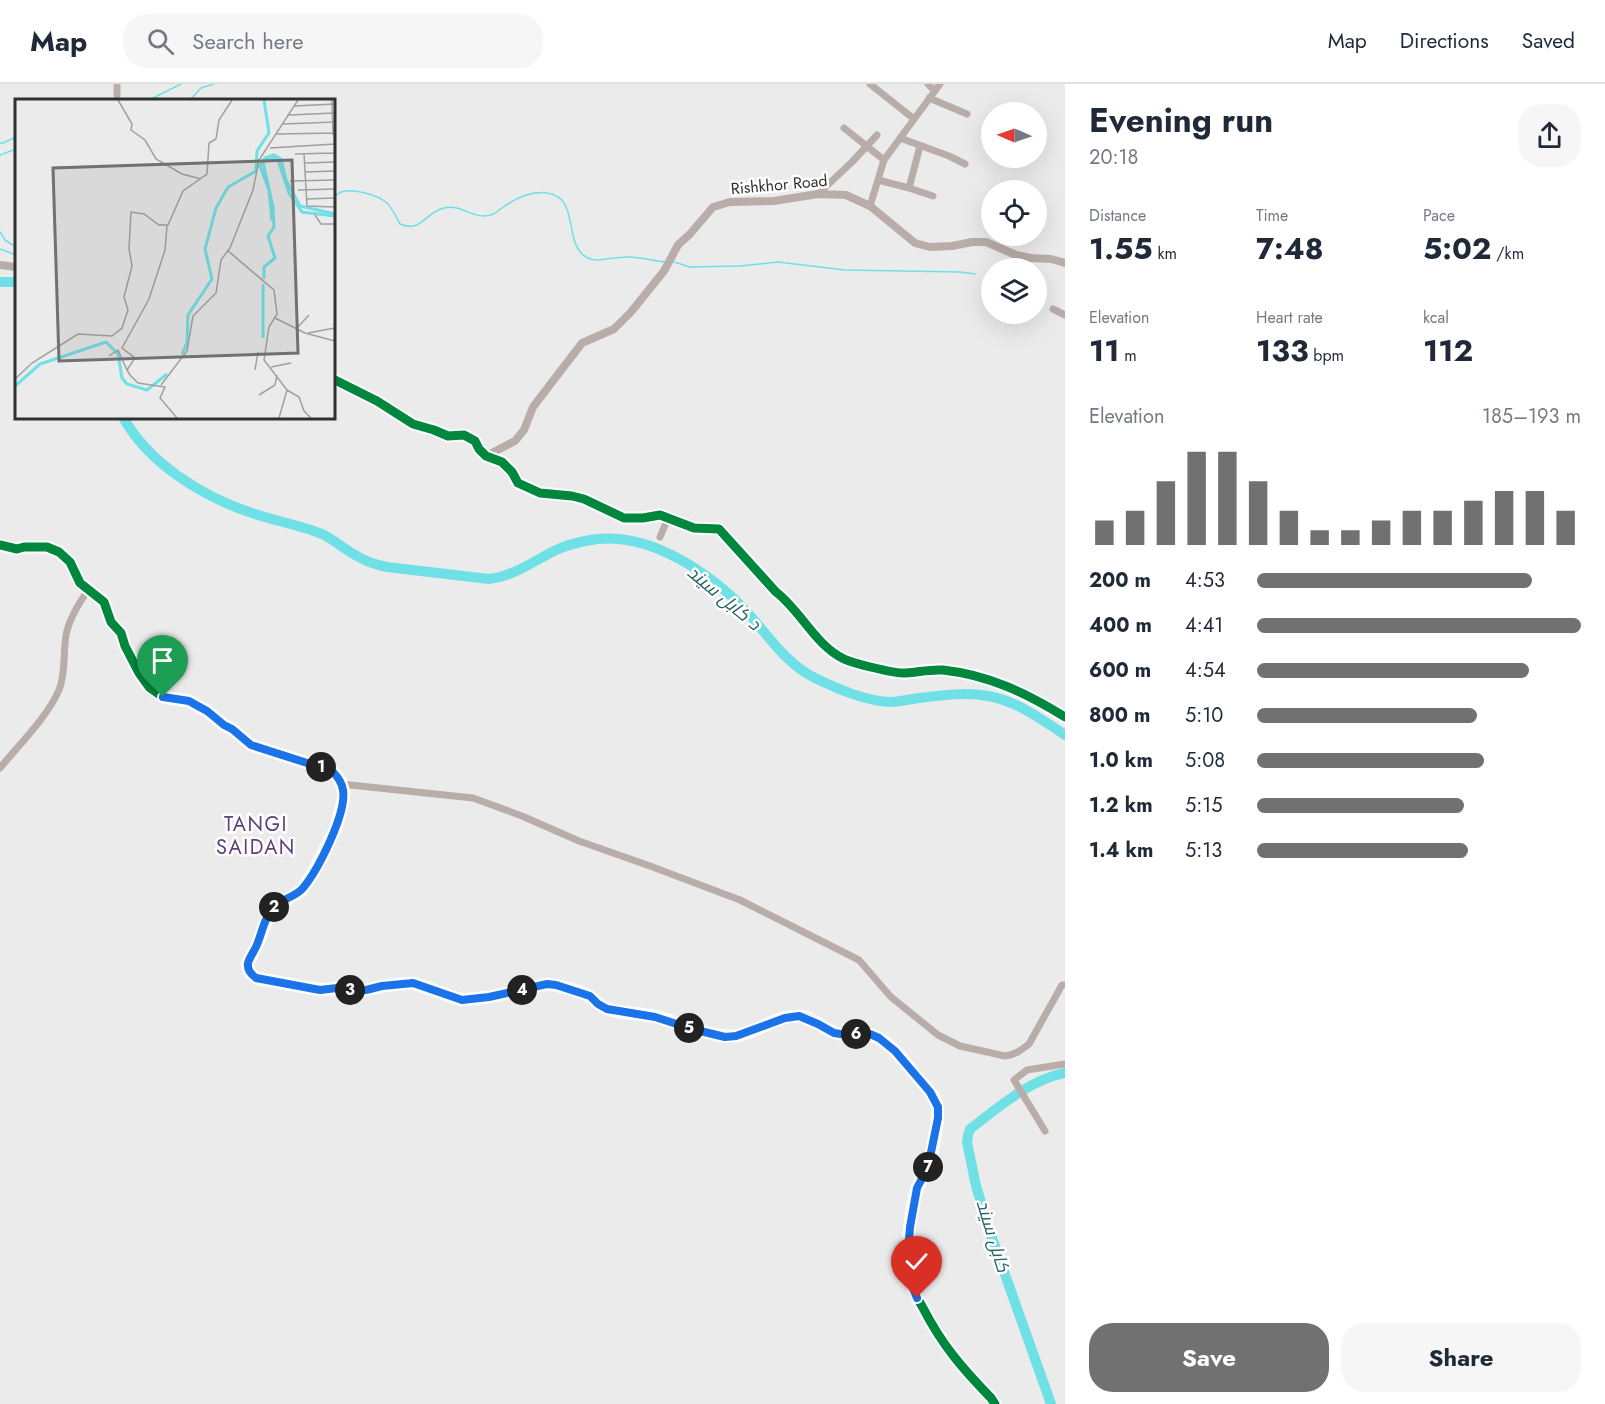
<!DOCTYPE html>
<meta charset="utf-8">
<style>
:root{--surface:#fff;--page:#f6f6f7;--text:#1f2937;--muted:#747a83;--line:#e0e1e3;--accent:#727172}
body{margin:0;font-family:Jost,Cairo,sans-serif;background:var(--page);color:var(--text);height:100vh;display:flex;flex-direction:column;font-size:22px;white-space:nowrap}
*{box-sizing:border-box;margin:0}
p{font-size:20px;color:var(--muted)}
.icon{flex:none;width:33px;height:33px;fill:none;stroke:currentColor;stroke-width:2;stroke-linecap:round;stroke-linejoin:round}
.map{position:relative;flex:1;overflow:hidden}
.drawer{display:flex;flex-direction:column;background:var(--surface);width:540px}
.drawer>*{flex:none}
.needle{width:39px;rotate:272deg}
.tools{position:absolute;left:981px;top:18px;display:grid;gap:12px}
.tools a{display:grid;place-items:center;width:66px;height:66px;border-radius:50%;background:var(--surface);box-shadow:0 6px 24px #0002;font-size:30px}
.pin{position:absolute;display:grid;place-items:center;width:51px;height:51px;color:#fff;margin:-62px -26px;border-radius:50% 50% 50% 0;rotate:-45deg;box-shadow:0 0 6px #0007}
.pin .icon{rotate:45deg}
.km{position:absolute;width:30px;height:30px;margin:-15px;border-radius:50%;background:#222;color:#fff;font-size:16px;line-height:30px;text-align:center}
.round{display:grid;place-items:center;flex:none;width:63px;height:63px;border-radius:24px;background:var(--page)}
.head{display:flex;align-items:center;justify-content:space-between;height:102px;padding:0 24px}
h1{font-size:33px;font-weight:700;line-height:45px}
.metrics{display:grid;grid-template-columns:repeat(3,1fr);gap:9px;height:102px;padding:6px 24px}
.metrics div{display:grid;align-content:center}
.metrics b{font-size:30px;font-weight:700}
.metrics small{font-size:16px;font-weight:400}
.metrics p{font-size:16px}
.chart{height:168px;padding:12px 24px}
.chart p{display:flex;justify-content:space-between}
.chart svg{width:100%;height:108px;margin-top:6px;stroke:var(--accent);stroke-width:6}
.primary-button{display:flex;gap:12px;margin-top:auto;padding:12px 24px}
.primary-button a{flex:1;height:69px;border-radius:24px;background:var(--accent);color:#fff;font-size:24px;font-weight:700;line-height:69px;text-align:center}
.primary-button a+a{background:var(--page);color:var(--text)}
ul{padding:0 24px;list-style:none;font-size:20px}
li{display:grid;grid-template-columns:96px 72px 1fr;align-items:center;height:45px}
li i{height:15px;border-radius:8px;background:var(--accent)}
header{display:flex;align-items:center;gap:36px;box-sizing:border-box;height:84px;padding:0 30px;background:var(--surface);border-bottom:2px solid var(--line)}
header strong{font-size:28px}
nav{display:flex;gap:33px;margin-inline-start:auto;font-size:21px}
.search{width:420px;height:54px;background:var(--page);display:flex;align-items:center;gap:15px;box-sizing:border-box;padding:0 21px;border-radius:24px;color:var(--muted);font-size:22px}
main{display:flex;flex:1;min-height:0}
.map>svg:first-child{display:block}
.lines{fill:none;stroke-linecap:round;stroke-linejoin:round}
.stream{stroke:#6ee0e6;stroke-width:1.5}
.river{stroke:#6ee0e6;stroke-width:10}
.minor{stroke:#b9adaa;stroke-width:7}
.tertiary{stroke:#b9adaa;stroke-width:8}
.cycleway-casing{stroke:#fff;stroke-width:13}
.cycleway{stroke:#00873e;stroke-width:9}
.route-casing{stroke:#fff;stroke-width:12}
.route{stroke:#1a73e8;stroke-width:8}
.labels{text-anchor:middle;stroke-width:5;stroke-linejoin:round;paint-order:stroke}
.street-label{font-size:16px;fill:#313031;stroke:#fff}
.water-label{font-size:18px;font-style:italic;fill:#226164;stroke:#fff}
.quarter-label{font-size:20px;letter-spacing:1.5px;fill:#62407a;stroke:#fff}
.inset-river{fill:none;stroke:#6ee0e6;stroke-width:3}
.inset-road{fill:none;stroke:#a1a0a1;stroke-width:1.5}
.view{fill:#727172;fill-opacity:0.15;stroke:#727172;stroke-width:3}
.inset-edge{fill:none;stroke:#313031;stroke-width:3}
</style>
<header>
<strong>Map</strong>
<div class="search"><svg class="icon" aria-label="search" viewBox="0 0 24 24"><circle cx="10" cy="10" r="6"/><path d="M15 15l6 6"/></svg>Search here</div>
<nav><a>Map</a><a>Directions</a><a>Saved</a></nav>
</header>
<main>
<div class="map">
<svg width="1065" height="1320" viewBox="0 0 1065 1320">
<rect width="100%" height="100%" fill="#ebebeb"/>
<g class="lines">
<path class="stream" d="M149,16L181,0
M190,16L201,4L214,0
M0,59H3L16,53
M0,71L16,65
M333,114C333,113 341,108 341,108C353,104 378,111 387,119C393,125 396,133 400,140C422,149 425,128 444,124C461,119 476,138 493,130C498,128 502,123 508,120C519,113 534,107 547,109C581,113 562,162 588,174C595,177 600,176 606,175C614,174 622,173 629,173C641,173 654,177 666,178
M0,148L5,156L16,163
M0,165L16,171
M674,178L690,183L740,182L778,178L845,186L960,188L975,190"/>
<path class="river" d="M0,198H16
M123,333C148,379 203,413 252,429C275,437 300,441 322,450C335,456 345,466 357,472C367,478 376,481 387,483L489,495C514,492 534,477 556,466C574,458 598,453 618,455C665,459 716,494 747,528C768,551 786,580 815,594C838,605 867,618 893,618C902,617 911,615 920,614C943,611 966,608 988,612C1017,617 1041,635 1065,651
M1051,1320L991,1151L976,1102L967,1058L968,1051L970,1045C999,1023 1029,996 1065,989"/>
<path class="minor" d="M870,0L914,35
M928,0L935,7
M117,11V0
M929,14L967,30
M844,44L884,76
M900,54L949,72L965,80
M878,96L909,104L933,112
M909,104L920,62
M818,110L852,78L877,51
M870,122L884,76L940,0
M1053,225L1065,231
M660,453L668,434
M0,684C18,662 48,632 59,606C66,589 63,569 66,551C69,535 79,519 88,506
M341,700L473,714L522,732L579,757L650,782L740,816L859,876L891,913L938,951L960,962L1005,972C1015,971 1021,966 1029,960L1062,901H1065
M1045,1047L1014,996L1027,986L1065,980"/>
<path class="tertiary" d="M0,181L16,183
M333,295L377,317L413,340L434,346L448,352L464,351L475,357L479,365L486,372L502,378L512,388L518,399L540,409L572,412L584,415L624,434H643L660,431L694,444L719,445L776,508C801,527 815,561 844,575C852,579 893,589 902,589C915,589 929,585 943,586C989,591 1026,609 1065,633
M486,372L515,357L524,346L533,323L582,259L614,245L631,228L664,187L678,161L690,150L713,123L730,118L774,117L818,110L846,111L870,122L915,159L930,163L952,162L972,158H986L1016,171L1031,174L1051,175L1065,179
M0,461L17,465L24,463H47L59,468L70,478L80,499L104,518L111,538L121,549L125,562L139,589L149,603L163,613L189,617L196,621L207,627L224,641L232,645L251,661L332,687L340,696L344,709L343,717L336,744L314,787L302,806L271,825L258,859L247,880L250,889L256,894L320,906L337,904L353,907L366,906L382,902L413,899L462,916L489,913L547,900C557,901 581,907 590,913C595,916 599,921 605,924C619,930 638,929 654,932C677,938 700,949 724,952C749,956 773,931 798,932C813,932 824,947 839,950C848,951 857,948 866,950C887,952 905,978 917,993C924,1002 935,1010 937,1022C940,1033 932,1074 927,1085C924,1092 919,1098 917,1105C911,1122 905,1174 908,1191C911,1202 917,1214 923,1224C942,1261 962,1284 991,1314L995,1320"/>
<g class="cycleway-casing">
<path id="cycleway" d="M333,295L377,317L413,340L434,346L448,352L464,351L475,357L479,365L486,372L502,378L512,388L518,399L540,409L572,412L584,415L624,434H643L660,431L694,444L719,445L776,508C801,527 815,561 844,575C852,579 893,589 902,589C915,589 929,585 943,586C989,591 1026,609 1065,633
M0,461L17,465L24,463H47L59,468L70,478L80,499L104,518L111,538L121,549L125,562L139,589L149,603L163,613L189,617L196,621L207,627L224,641L232,645L251,661L332,687L340,696L344,709L343,717L336,744L314,787L302,806L271,825L258,859L247,880L250,889L256,894L320,906L337,904L353,907L366,906L382,902L413,899L462,916L489,913L547,900C557,901 581,907 590,913C595,916 599,921 605,924C619,930 638,929 654,932C677,938 700,949 724,952C749,956 773,931 798,932C813,932 824,947 839,950C848,951 857,948 866,950C887,952 905,978 917,993C924,1002 935,1010 937,1022C940,1033 932,1074 927,1085C924,1092 919,1098 917,1105C911,1122 905,1174 908,1191C911,1202 917,1214 923,1224C942,1261 962,1284 991,1314L995,1320"/>
</g>
<use href="#cycleway" class="cycleway"/>
</g>
<g class="lines">
<g class="route-casing">
<path id="route" d="M163,613L189,617L196,621L207,627L224,641L232,645L251,661L332,687C338,693 342,698 343,706C347,729 318,786 303,804C295,814 276,816 270,828C264,837 262,848 258,858C256,865 250,872 248,879C247,886 251,890 256,894L320,906L337,904L353,907L366,906L382,902L413,899L462,916L489,913L547,900L556,901L590,912L598,920L607,925L655,933L692,945L725,953L736,952L785,934L799,932L818,940L834,949L848,951L870,950L879,954L895,967L930,1008L938,1023V1034L928,1083L917,1104L910,1143L907,1182L909,1193L917,1214"/>
</g>
<use href="#route" class="route"/>
</g>
<g class="labels">
<g class="street-label">
<text transform="translate(779 100) rotate(-5)" y="6">Rishkhor Road</text>
</g>
<g class="water-label">
<text transform="translate(724 514) rotate(40)" y="6">د کابل سيند</text>
<text transform="translate(993 1152) rotate(73)" y="6">کابل سيند</text>
</g>
<g class="quarter-label">
<text x="256" y="747">TANGI<tspan x="256" dy="23">SAIDAN</tspan></text>
</g>
</g>
<g transform="translate(15 15)">
<rect width="320" height="320" fill="#ebebeb"/>
<path class="inset-river" d="M257,122L254,91L245,67L250,59L259,56L266,60L271,81L285,107L320,115M249,180V168L260,159L253,137L259,128L258,108L248,63L262,58L274,94L287,113L320,117M248,185V239M167,255L172,244L173,216L197,180L190,150L201,109L213,88L241,72L242,52L254,34L249,1M0,287L25,265L91,243L103,255L107,279L112,285L132,291L152,275"/>
<path class="inset-road" d="M103,1L117,25L116,31L130,41L141,60L167,75L186,80M317,1L318,36M279,7L320,5M274,16L320,14M268,25L320,23M262,35L318,34M319,35L320,62M255,49L320,45M280,55L320,54M289,55L292,107L320,108M289,64L320,63M290,73L320,72M275,82L320,81M283,91L320,90M291,100L320,99M300,116L306,125H320M152,127L150,151L134,200L107,249L120,259L112,271L115,276L123,284L150,288L145,299L162,319M212,151L259,191L262,215L254,228L249,261L272,291M260,219L290,234L320,242M281,230L294,216M293,234L320,229M94,257L103,251L112,271M256,268L276,264M240,271L243,253M0,280L17,264L63,235L97,237L107,229L113,211L109,198L117,167L114,150L116,113L129,115L144,126H153L168,92L192,75L194,44L201,40L204,21L217,1M146,286L172,252L178,217L201,194L206,161L215,149L238,91L244,61L283,1M272,291L284,298L289,312L296,319M244,296L260,286L262,276M264,319L272,291"/>
<path class="view" d="M277,61L283,254L44,262L38,69Z"/>
<rect width="320" height="320" class="inset-edge"/>
</g>
</svg>
<div class="tools">
<a><svg class="needle" viewBox="-14 -14 28 28"><path d="M0-13l5 13h-10z" fill="#e53935"/><path d="M0 13l5-13h-10z" fill="#747a83"/></svg></a>
<a><svg class="icon" aria-label="locate" viewBox="0 0 24 24"><circle cx="12" cy="12" r="6"/><path d="M12 2v4M12 18v4M2 12h4M18 12h4"/></svg></a>
<a><svg class="icon" aria-label="layers" viewBox="0 0 24 24"><path d="M12 4l9 5-9 5-9-5zM3 14l9 5 9-5"/></svg></a>
</div>
<div class="pin" style="left:163px;top:613px;background:#1e9e55"><svg class="icon" aria-label="arrive" viewBox="0 0 24 24"><path d="M6 21V4h12l-3 4 3 4H6"/></svg></div>
<div class="pin" style="left:917px;top:1214px;background:#d93025"><svg class="icon" aria-label="check" viewBox="0 0 24 24"><path d="M5 12l5 5 9-10"/></svg></div>
<b class="km" style="left:321px;top:683px">1</b>
<b class="km" style="left:274px;top:823px">2</b>
<b class="km" style="left:350px;top:906px">3</b>
<b class="km" style="left:522px;top:906px">4</b>
<b class="km" style="left:689px;top:944px">5</b>
<b class="km" style="left:856px;top:950px">6</b>
<b class="km" style="left:928px;top:1083px">7</b>
</div>
<section class="drawer">
<div class="head"><div><h1>Evening run</h1><p>20:18</p></div><a class="round"><svg class="icon" aria-label="share" viewBox="0 0 24 24"><path d="M12 15V3M7 8l5-5 5 5M5 13v7h14v-7"/></svg></a></div>
<div class="metrics">
<div><p>Distance</p><b>1.55<small> km</small></b></div>
<div><p>Time</p><b>7:48</b></div>
<div><p>Pace</p><b>5:02<small> /km</small></b></div>
</div>
<div class="metrics">
<div><p>Elevation</p><b>11<small> m</small></b></div>
<div><p>Heart rate</p><b>133<small> bpm</small></b></div>
<div><p>kcal</p><b>112</b></div>
</div>
<div class="chart"><p><span>Elevation</span>185–193 m</p>
<svg viewBox="0 0 160 44" preserveAspectRatio="none"><path d="M5 44V34M15 44V30M25 44V18M35 44V6M45 44V6M55 44V18M65 44V30M75 44V38M85 44V38M95 44V34M105 44V30M115 44V30M125 44V26M135 44V22M145 44V22M155 44V30"/></svg>
</div>
<ul>
<li><b>200 m</b>4:53<i style="width:85%"></i></li>
<li><b>400 m</b>4:41<i style="width:100%"></i></li>
<li><b>600 m</b>4:54<i style="width:84%"></i></li>
<li><b>800 m</b>5:10<i style="width:68%"></i></li>
<li><b>1.0 km</b>5:08<i style="width:70%"></i></li>
<li><b>1.2 km</b>5:15<i style="width:64%"></i></li>
<li><b>1.4 km</b>5:13<i style="width:65%"></i></li>
</ul>
<div class="primary-button"><a>Save</a><a>Share</a></div>
</section>
</main>
